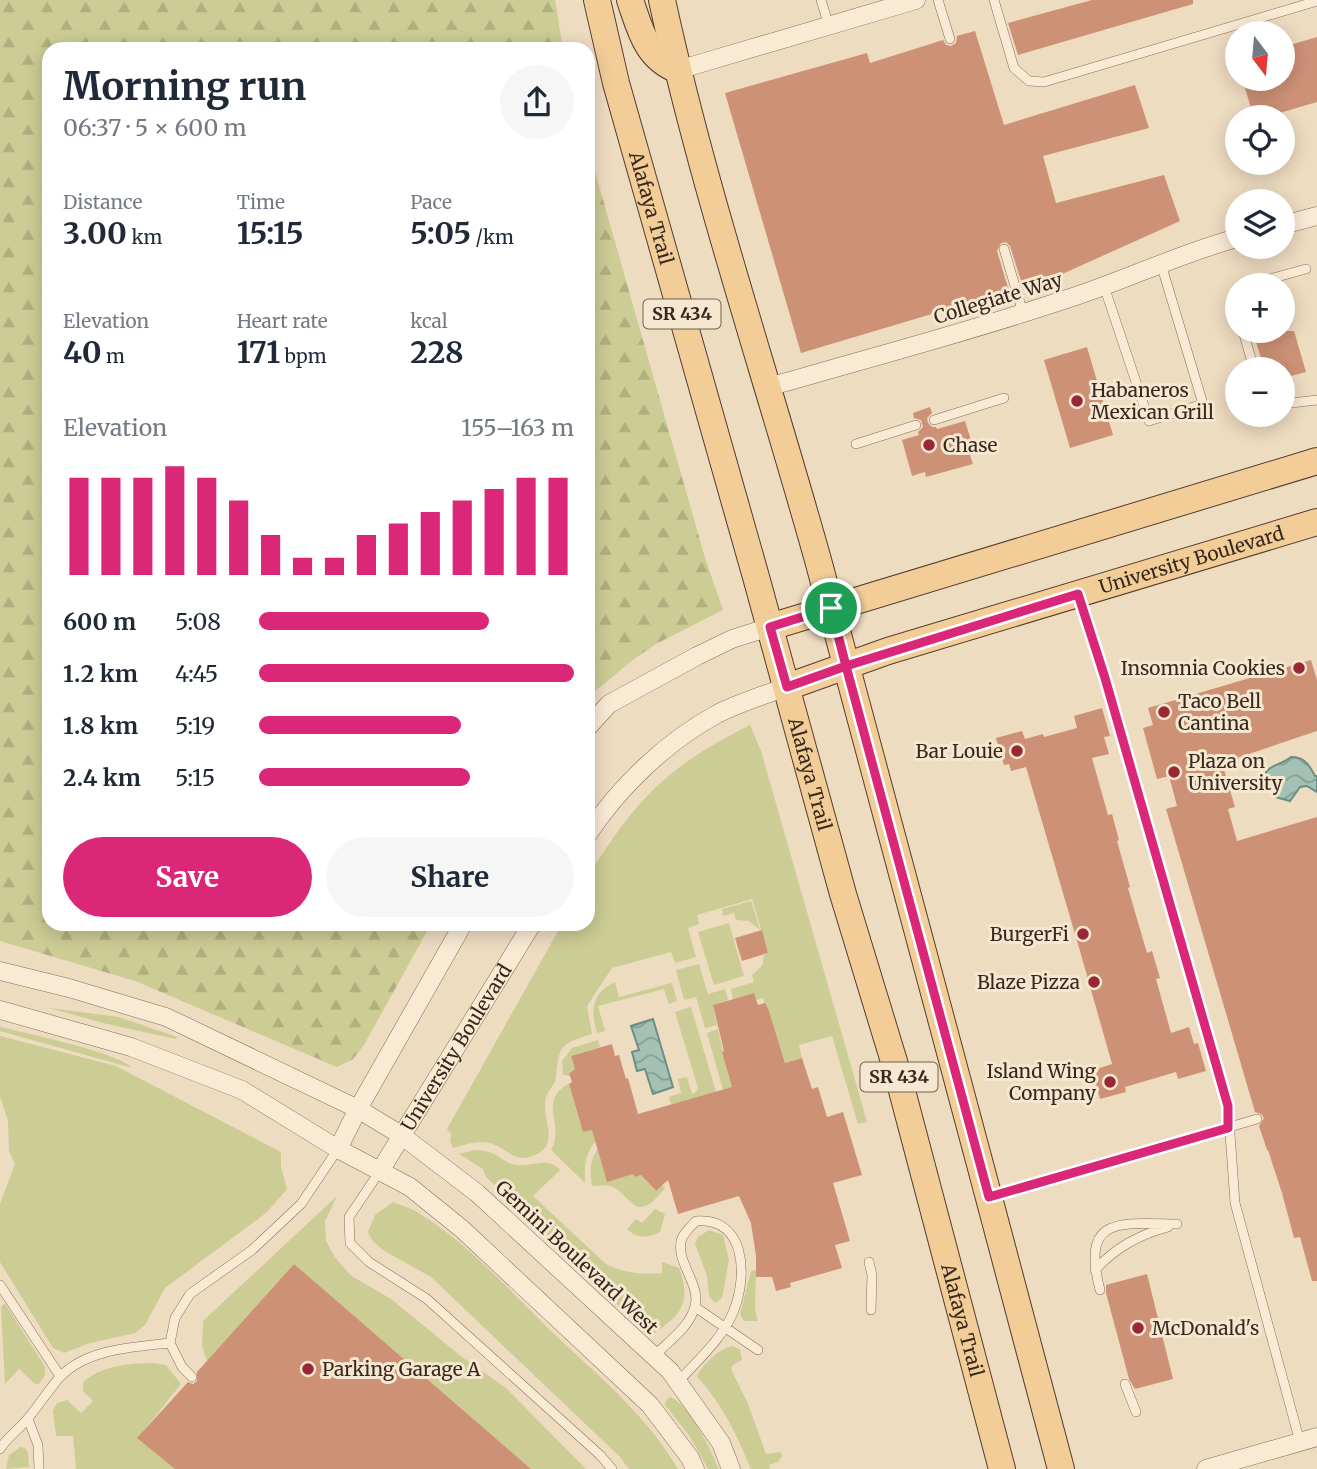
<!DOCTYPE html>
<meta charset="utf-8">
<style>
:root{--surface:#fff;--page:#f6f6f7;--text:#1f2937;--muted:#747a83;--accent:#db2777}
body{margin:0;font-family:Merriweather,serif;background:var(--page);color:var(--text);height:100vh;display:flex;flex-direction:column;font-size:26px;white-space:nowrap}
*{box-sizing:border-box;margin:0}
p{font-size:23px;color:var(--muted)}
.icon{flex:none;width:38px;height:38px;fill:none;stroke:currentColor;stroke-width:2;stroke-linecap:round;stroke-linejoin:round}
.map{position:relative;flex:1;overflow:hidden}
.drawer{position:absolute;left:42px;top:42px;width:553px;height:889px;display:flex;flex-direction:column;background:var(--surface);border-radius:21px;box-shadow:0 4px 18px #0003}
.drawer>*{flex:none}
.needle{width:46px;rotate:164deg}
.controls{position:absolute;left:1225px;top:21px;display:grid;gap:14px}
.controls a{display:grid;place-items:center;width:70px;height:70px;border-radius:50%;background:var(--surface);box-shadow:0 4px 18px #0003;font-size:35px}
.pin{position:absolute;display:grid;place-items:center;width:60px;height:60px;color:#fff;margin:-30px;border:4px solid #fff;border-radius:50%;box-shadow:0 2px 7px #0007}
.round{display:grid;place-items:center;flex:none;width:74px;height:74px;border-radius:37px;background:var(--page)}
.headline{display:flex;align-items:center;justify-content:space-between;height:119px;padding:0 21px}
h1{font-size:38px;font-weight:700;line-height:52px}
.stats{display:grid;grid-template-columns:repeat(3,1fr);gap:10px;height:119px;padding:7px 21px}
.stats div{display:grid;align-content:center}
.stats b{font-size:30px;font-weight:700}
.stats small{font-size:19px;font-weight:400}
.stats p{font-size:19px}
.chart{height:196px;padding:14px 21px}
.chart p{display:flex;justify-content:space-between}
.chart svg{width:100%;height:126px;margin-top:7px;stroke:var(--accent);stroke-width:6}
.cta{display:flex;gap:14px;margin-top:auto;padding:14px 21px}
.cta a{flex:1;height:80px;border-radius:42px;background:var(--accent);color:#fff;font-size:28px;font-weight:700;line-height:80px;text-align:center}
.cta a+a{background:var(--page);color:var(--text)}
ul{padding:0 21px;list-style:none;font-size:23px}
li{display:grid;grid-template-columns:112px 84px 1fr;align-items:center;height:52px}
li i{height:18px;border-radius:9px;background:var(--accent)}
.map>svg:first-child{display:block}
.green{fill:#cccc95}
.forest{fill:url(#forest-firs)}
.water{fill:url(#water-waves);stroke:#6b8f82;stroke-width:2}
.building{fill:#cd9276}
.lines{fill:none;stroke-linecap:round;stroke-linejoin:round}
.lane-casing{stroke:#886d58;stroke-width:10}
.street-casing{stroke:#886d58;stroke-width:19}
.primary-casing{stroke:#553c2d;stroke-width:28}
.lane{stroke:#f9ead4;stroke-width:9}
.street{stroke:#f9ead4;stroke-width:18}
.primary{stroke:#f2cd98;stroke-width:26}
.route-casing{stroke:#fff;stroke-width:14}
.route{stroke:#db2777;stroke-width:9}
.poi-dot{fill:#982834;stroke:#f6e7d1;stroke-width:2.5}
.labels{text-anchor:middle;stroke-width:6;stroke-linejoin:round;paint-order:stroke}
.shield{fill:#f6e7d1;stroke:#706153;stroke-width:2}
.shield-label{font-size:18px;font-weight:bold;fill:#37271d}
.street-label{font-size:19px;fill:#37271d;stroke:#f6e7d1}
.poi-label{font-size:19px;fill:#37271d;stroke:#f6e7d1;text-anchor:start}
</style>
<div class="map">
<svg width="1317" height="1469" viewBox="0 0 1317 1469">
<defs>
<pattern id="forest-firs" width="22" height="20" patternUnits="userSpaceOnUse" patternTransform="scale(1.75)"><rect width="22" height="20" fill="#cccc95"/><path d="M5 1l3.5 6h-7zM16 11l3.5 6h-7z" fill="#b0af80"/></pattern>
<pattern id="water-waves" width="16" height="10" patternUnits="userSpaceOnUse" patternTransform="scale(1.75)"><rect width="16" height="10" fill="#a4c1b5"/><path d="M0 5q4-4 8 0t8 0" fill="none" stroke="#869d93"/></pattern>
</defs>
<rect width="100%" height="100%" fill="#eedcc1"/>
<path class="green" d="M750,725L761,751L867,1122L858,1124L832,1036L799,1045L802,1058L785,1063L769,1011H767L763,998L756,1000L754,993L733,999L731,989L754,982L752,975L762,966L764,955L768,953L752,899L697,915L699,924L688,928L696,957L675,963L671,952L612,968L587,1006L592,1034C559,1044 559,1046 556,1078C555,1085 548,1090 546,1097C540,1118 564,1147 530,1157C514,1162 505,1147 490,1143C478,1140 465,1145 453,1148L450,1141L451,1134L447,1129L562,924H588C588,910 586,894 588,880C590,869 601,857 607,847C648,786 684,758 750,725Z
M751,901L760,930L749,921L736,920L734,913L723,916L722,909Z
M729,923L744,976L714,985L698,932Z
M699,964L708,994L725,989L728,1000L713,1005L717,1025L705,1028L696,997L684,1000L676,970Z
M615,982L619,997L672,983L677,1001L669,1004L664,989L598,1006L605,1031L597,1033C590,1011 592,992 615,982Z
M691,1007L716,1092L671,1105L669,1097L681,1093L678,1079L687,1077L692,1094L696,1092L698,1088L675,1012Z
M49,1008L119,1017L177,1037L176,1039L107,1024Z
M0,1027C22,1032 123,1054 132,1068L0,1031Z
M718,1029L729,1078L736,1086L723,1090L707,1033Z
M0,1036L116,1066L281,1152V1167L287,1189L266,1213L165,1288L145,1325L135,1333L90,1343L64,1353L53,1348L0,1262V1204L15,1164L9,1151L8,1121L0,1096Z
M598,1040L600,1047L571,1056L575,1069L569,1072L570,1076L563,1075L562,1061L572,1048Z
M572,1082L569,1084L583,1132L600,1128C598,1144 593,1141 588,1154C584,1163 585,1173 585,1183L551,1150C566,1123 535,1100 572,1082Z
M600,1147L599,1154L607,1181L633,1174L634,1177L641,1175L655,1191L662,1185L665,1188C634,1228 633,1194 610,1186C605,1185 598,1186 592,1186C590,1171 589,1158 600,1147Z
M475,1150C498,1150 501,1163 517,1165C532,1167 548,1156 560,1170L533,1196L606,1264C625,1273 641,1275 662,1273V1262L679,1268C693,1304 679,1317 650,1336L486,1177L483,1169L459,1154Z
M337,1196L325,1221L326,1241L334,1256L350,1275L391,1299L462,1357L506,1388L586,1469H531L294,1264L207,1361L202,1346L203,1321Z
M393,1202C402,1206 414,1209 422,1215C467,1244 504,1284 541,1321C589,1369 644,1410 678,1469H629L620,1457L431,1277L383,1250L372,1240L368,1232L375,1215Z
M655,1209L665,1214L660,1232C648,1238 637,1239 627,1229L636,1219L642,1223Z
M709,1230L723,1235L729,1260L722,1298L715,1303L709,1296L707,1276L695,1243L698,1237Z
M756,1270L755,1310L758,1321H744L740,1314L751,1271Z
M5,1303L45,1367V1375L39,1384H35L19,1369L5,1384L1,1307Z
M733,1346L740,1350L742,1360L733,1365L731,1369L748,1404L766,1454L781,1452L782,1456L778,1462L769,1465L770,1469H751C737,1436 723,1404 697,1377C701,1365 721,1347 733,1346Z
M151,1363L166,1365L181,1384L138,1438L175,1469H76L73,1436H56L53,1411L57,1403L67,1400L81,1413L93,1401L83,1391V1382C104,1365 126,1364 151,1363Z
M670,1397C690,1404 710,1449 719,1469H708L690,1437L665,1405L666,1400Z
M20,1447L25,1448L28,1453L29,1467L6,1469L9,1455Z"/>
<path class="forest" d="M0,0H555L563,49H49V924H431L364,1045L353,1059L337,1067L135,981L0,941Z
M588,147L705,558L723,610L656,644L634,659L588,697Z"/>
<path class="water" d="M1291,757C1305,757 1309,765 1315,776H1317V792L1307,786L1300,787L1290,801L1275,797C1274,787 1266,782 1266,772C1272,764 1283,764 1291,757Z
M653,1019L673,1087L653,1094L645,1069L637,1071L632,1052L639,1050L631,1026Z"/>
<path class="building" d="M1092,0H1193V4L1018,55L1008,23Z
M975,31L1004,125L1135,85L1149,128L1043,156L1056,203L1164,175L1180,221L1049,280L1023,287L1010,246L1006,242L1001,243L997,251L1009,291L801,353L725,93L867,53L870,63L943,40L946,45L951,46L956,43L957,36Z
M1317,37V102L1266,117H1254L1242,79H1283V47Z
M1253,331H1294L1306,372L1283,378V369H1264Z
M1087,347L1113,435L1070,448L1044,360Z
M930,407L932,413L927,418L928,423L932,427H936L937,429L965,421L975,453L970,455L973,464L926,477L925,472L912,476L902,440L919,435L918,432L923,427L921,420L914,418L913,413Z
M1311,660L1317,680V731L1222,763L1235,807L1228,809L1237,841L1317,817V1281H1312L1300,1237L1294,1238L1282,1193L1268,1150H1267L1259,1126L1264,1118L1261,1114L1255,1112L1166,809L1177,806L1169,776L1157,779L1143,728L1153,725L1148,708Z
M1102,708L1110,736L1104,737L1109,754L1092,758L1108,815L1112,814L1119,840L1117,841L1130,887L1128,888L1147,953L1152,951L1160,978L1156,979L1171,1033L1189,1027L1194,1044L1198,1043L1206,1071L1178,1079L1176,1072L1125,1087L1126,1092L1100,1099L1093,1073L1098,1072L1097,1069L1112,1064L1080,951L1026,767L1011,771L1009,764L1004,765L996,738L1022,731L1025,739L1043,734L1044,737L1077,728L1074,716Z
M762,930L768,953L742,961L735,938Z
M754,993L758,1005L765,1003L769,1011L785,1063L802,1058L812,1089L818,1087L827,1117L843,1112L862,1175L833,1183L850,1241L835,1245L842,1268L790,1283L791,1287L776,1291L772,1277H756V1256L751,1223L739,1196L678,1214L668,1180L656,1191L641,1175L634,1177L633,1174L607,1182L592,1130L583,1132L569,1084L572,1082L569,1073L575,1069L571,1056L612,1044L615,1056L619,1055L626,1079L628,1078L638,1114L732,1087L722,1052L724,1051L713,1005Z
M294,1264L301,1270L531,1469H175L137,1438L188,1382L193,1384L197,1381V1372Z
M1147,1274L1173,1379L1135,1389L1129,1379L1106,1293V1285Z"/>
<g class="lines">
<g class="lane-casing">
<path id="lane" d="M821,0L829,26
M938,0L950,39
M994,0L1014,68L1029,81L1044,82L1317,1
M1004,249L1023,313
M1248,285L1306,269
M1104,286L1149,421L1203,404L1161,264
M1243,331L1254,369
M1283,404L1317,400
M934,420L1004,398
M856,444L916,425
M1078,596L1105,678L1228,1106L1235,1203L1300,1442
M380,1171L349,1217L350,1243L369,1262L427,1299L600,1455L612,1469
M990,1197L1257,1119
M869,1262L872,1275L871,1310
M1095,1270C1116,1247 1139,1235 1168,1227
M0,1285L60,1376
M1100,1290C1081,1216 1118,1223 1177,1224
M695,1307L758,1350
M654,1356C668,1342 690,1327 695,1306C701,1283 674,1261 682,1238C685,1232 691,1226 696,1221C745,1217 748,1274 734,1310C724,1337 698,1360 678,1382
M192,1377L182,1367L170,1343L175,1318L190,1294L252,1250L301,1204L338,1149
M1125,1384L1136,1412
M28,1419L38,1445L39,1469
M0,1449C7,1437 20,1429 29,1417C39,1405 48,1391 59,1378C85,1349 133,1347 170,1343"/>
</g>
<g class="street-casing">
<g id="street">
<path d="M678,70L916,0"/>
<path d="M1283,225L1317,216"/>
<path d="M768,387C871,358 974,330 1076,296C1130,278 1182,253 1237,238"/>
<path d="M588,727L609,704L697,656L732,639L770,627"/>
<path d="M588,834C620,786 666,742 717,714C739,703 763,695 787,687"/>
<path d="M0,971L69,988L166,1017L358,1109L401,1135L477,1193L670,1371L721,1443L731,1469"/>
<path d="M0,1010L131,1047L242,1090L338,1149L410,1187L462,1229L650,1405L690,1458L695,1469"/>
<path d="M338,1149L358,1109L463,924"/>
<path id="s1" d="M380,1171L532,924"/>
<path d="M1206,1469L1317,1437"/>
</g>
</g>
<g class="primary-casing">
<g id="primary">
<path id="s2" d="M597,0L616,83L756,577L843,894L896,1068L1002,1469"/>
<path d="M630,0C640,29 646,58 678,70"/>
<path d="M662,0C703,189 766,374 818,560C901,862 980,1166 1061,1469"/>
<path d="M770,627L1317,461"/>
<path id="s3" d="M787,687L888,651L1317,522"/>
</g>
</g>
<use href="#lane" class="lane"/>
<use href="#street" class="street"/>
<use href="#primary" class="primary"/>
</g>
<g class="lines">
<g class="route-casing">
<path id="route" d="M831,608L770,627L787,687L846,666L989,1197L1228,1128V1106L1105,678L1078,594L846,666L831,608"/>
</g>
<use href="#route" class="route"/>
</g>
<g class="poi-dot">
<circle cx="1077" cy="401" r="7"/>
<circle cx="929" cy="445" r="7"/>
<circle cx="1299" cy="668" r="7"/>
<circle cx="1164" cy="712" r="7"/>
<circle cx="1017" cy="751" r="7"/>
<circle cx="1174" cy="772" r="7"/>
<circle cx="1083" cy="934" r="7"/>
<circle cx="1094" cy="982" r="7"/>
<circle cx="1110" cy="1082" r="7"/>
<circle cx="1138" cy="1328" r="7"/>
<circle cx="308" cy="1369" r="7"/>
</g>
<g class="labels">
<g class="shield">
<rect x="643.5" y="299.5" width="77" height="29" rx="5"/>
<rect x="860.5" y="1062.5" width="77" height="29" rx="5"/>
</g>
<g class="shield-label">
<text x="682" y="320">SR 434</text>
<text x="899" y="1083">SR 434</text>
</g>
<g class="street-label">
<text dy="7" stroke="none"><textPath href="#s2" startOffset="215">Alafaya Trail</textPath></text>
<text transform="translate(998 298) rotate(-17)" y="7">Collegiate Way</text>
<text dy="7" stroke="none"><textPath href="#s3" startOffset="424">University Boulevard</textPath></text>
<text dy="7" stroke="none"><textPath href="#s2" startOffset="803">Alafaya Trail</textPath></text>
<text dy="7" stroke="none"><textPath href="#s1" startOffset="145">University Boulevard</textPath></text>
<text transform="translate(577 1257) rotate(43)" y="7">Gemini Boulevard West</text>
<text dy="7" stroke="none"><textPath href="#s2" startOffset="1370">Alafaya Trail</textPath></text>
</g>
<g class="poi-label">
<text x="1091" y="397">Habaneros<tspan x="1091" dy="22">Mexican Grill</tspan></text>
<text x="943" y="452">Chase</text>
<text x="1285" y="675" text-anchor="end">Insomnia Cookies</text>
<text x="1178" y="708">Taco Bell<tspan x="1178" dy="22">Cantina</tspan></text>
<text x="1003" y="758" text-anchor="end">Bar Louie</text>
<text x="1188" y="768">Plaza on<tspan x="1188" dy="22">University</tspan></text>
<text x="1069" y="941" text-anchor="end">BurgerFi</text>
<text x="1080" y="989" text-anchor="end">Blaze Pizza</text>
<text x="1096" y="1078" text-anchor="end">Island Wing<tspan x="1096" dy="22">Company</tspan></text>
<text x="1152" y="1335">McDonald's</text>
<text x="322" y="1376">Parking Garage A</text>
</g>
</g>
</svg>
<div class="controls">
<a><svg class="needle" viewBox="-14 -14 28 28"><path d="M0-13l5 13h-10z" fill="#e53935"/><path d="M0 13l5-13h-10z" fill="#747a83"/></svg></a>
<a><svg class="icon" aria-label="locate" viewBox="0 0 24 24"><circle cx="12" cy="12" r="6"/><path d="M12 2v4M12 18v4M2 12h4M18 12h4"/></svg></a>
<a><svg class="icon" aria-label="layers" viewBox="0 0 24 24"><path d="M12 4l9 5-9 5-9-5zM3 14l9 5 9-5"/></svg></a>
<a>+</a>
<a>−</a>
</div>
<div class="pin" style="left:831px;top:608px;background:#1e9e55"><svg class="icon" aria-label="arrive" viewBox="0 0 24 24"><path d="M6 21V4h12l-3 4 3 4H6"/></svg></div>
<section class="drawer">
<div class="headline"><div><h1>Morning run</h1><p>06:37 · 5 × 600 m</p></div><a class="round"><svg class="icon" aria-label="share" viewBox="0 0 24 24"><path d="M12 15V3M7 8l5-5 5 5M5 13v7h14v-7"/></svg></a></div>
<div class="stats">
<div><p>Distance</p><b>3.00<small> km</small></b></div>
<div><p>Time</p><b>15:15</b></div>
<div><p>Pace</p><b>5:05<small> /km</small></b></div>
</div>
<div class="stats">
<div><p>Elevation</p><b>40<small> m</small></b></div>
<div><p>Heart rate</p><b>171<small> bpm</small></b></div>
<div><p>kcal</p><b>228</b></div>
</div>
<div class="chart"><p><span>Elevation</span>155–163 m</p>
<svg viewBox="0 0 160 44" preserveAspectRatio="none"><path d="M5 44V10M15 44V10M25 44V10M35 44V6M45 44V10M55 44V18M65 44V30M75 44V38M85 44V38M95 44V30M105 44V26M115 44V22M125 44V18M135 44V14M145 44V10M155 44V10"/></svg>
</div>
<ul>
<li><b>600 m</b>5:08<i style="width:73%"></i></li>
<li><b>1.2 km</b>4:45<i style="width:100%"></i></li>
<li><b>1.8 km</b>5:19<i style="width:64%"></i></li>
<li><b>2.4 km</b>5:15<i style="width:67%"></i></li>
</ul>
<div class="cta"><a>Save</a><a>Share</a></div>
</section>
</div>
